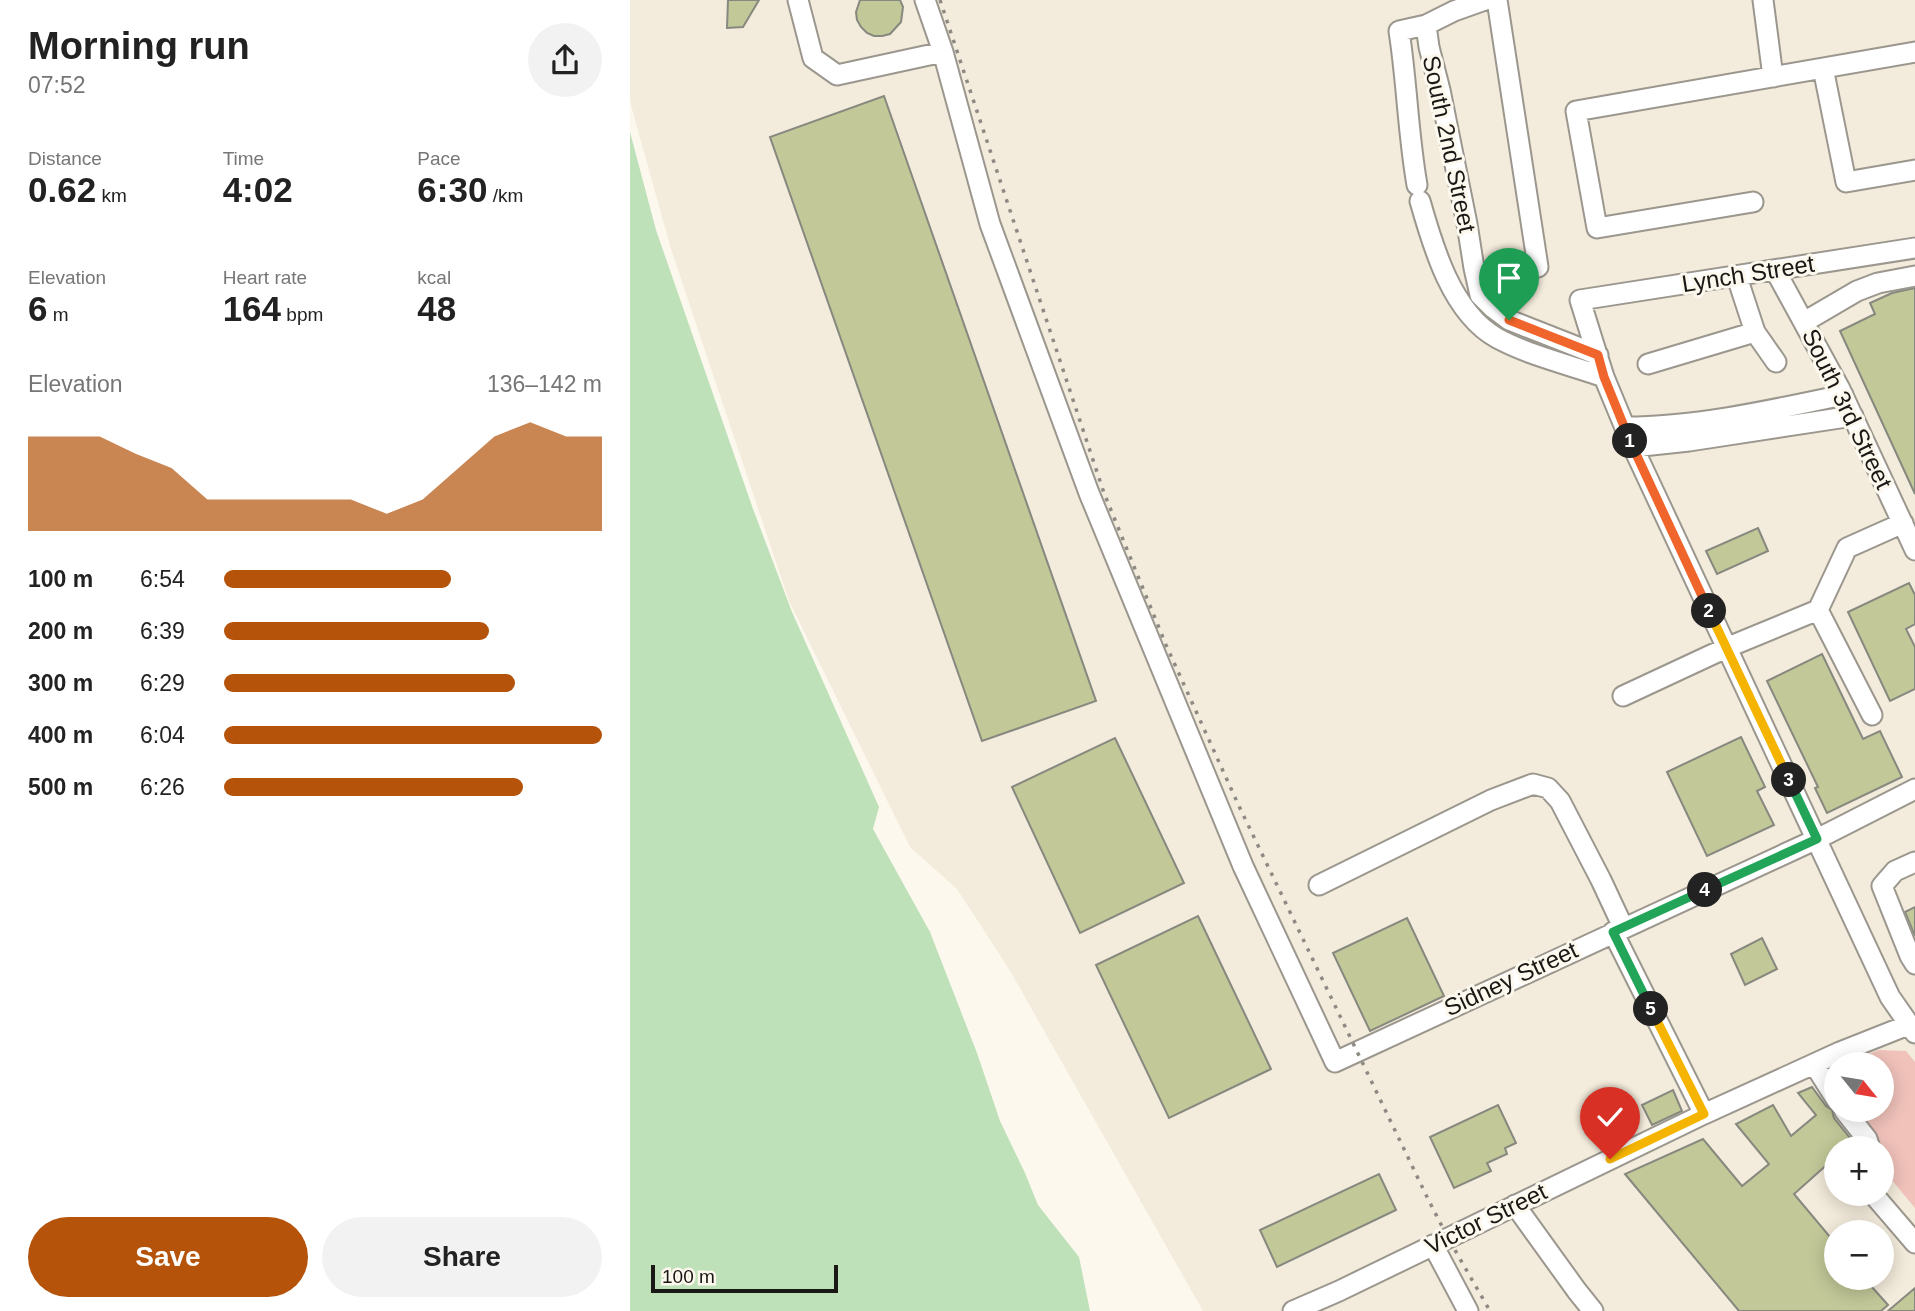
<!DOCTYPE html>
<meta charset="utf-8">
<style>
:root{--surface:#fff;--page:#f2f2f2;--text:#222;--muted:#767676;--accent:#b45309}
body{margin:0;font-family:Arial,sans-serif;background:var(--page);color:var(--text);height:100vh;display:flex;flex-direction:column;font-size:26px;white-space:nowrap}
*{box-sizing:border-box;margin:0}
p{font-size:23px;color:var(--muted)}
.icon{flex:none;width:38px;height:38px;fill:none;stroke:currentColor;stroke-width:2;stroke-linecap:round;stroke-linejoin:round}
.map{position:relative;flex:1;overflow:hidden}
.drawer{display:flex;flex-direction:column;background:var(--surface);width:630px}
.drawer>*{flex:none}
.needle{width:46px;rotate:120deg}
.tools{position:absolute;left:1194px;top:1052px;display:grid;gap:14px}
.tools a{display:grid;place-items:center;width:70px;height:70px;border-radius:50%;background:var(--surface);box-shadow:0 4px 18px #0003;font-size:35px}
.scale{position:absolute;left:21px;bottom:18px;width:187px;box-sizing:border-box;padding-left:7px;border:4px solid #1a1815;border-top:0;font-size:19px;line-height:24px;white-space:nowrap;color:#1a1815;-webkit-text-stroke:5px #fcf8ee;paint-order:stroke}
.pin{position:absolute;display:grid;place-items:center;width:60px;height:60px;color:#fff;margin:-72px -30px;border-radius:50% 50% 50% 0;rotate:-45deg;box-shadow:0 0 7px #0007}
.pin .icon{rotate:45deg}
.km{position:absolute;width:35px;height:35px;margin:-18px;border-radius:50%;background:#222;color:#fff;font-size:19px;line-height:35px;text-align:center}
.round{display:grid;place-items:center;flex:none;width:74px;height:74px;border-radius:37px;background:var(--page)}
.headline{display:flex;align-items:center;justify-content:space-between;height:119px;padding:0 28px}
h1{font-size:38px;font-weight:800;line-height:52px}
.stats{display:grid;grid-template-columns:repeat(3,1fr);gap:10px;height:119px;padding:7px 28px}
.stats div{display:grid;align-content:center}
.stats b{font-size:35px;font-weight:800}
.stats small{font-size:19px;font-weight:400}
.stats p{font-size:19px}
.chart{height:196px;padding:14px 28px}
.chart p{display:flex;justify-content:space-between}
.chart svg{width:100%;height:126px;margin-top:7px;fill:var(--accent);opacity:.7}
.action{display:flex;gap:14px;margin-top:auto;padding:14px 28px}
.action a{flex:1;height:80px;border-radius:42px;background:var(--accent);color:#fff;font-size:28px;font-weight:800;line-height:80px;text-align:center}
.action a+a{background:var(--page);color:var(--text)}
ul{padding:0 28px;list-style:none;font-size:23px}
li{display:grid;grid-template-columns:112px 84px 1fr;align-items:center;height:52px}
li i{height:18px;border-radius:9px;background:var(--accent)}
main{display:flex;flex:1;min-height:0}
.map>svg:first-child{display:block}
.built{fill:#f3ebdb;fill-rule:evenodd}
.green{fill:#f0c2ba}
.water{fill:#bee1b9}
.building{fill:#c2c898;stroke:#87887f;stroke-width:2}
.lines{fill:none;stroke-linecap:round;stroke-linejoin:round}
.minor-casing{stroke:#9b978e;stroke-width:23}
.minor{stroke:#fff;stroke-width:19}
.rail{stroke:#8d8a84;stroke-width:3.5;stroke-dasharray:3.5 7;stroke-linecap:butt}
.split-1-casing{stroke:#fff;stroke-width:14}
.split-2-casing{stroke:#fff;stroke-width:14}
.split-3-casing{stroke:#fff;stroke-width:14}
.split-4-casing{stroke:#fff;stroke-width:14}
.split-5-casing{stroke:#fff;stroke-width:14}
.split-6-casing{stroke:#fff;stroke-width:14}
.split-1{stroke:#f0652b;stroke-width:9}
.split-2{stroke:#f0652b;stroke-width:9}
.split-3{stroke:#f5b400;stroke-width:9}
.split-4{stroke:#22a559;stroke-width:9}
.split-5{stroke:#22a559;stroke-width:9}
.split-6{stroke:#f5b400;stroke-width:9}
.labels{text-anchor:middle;stroke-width:6;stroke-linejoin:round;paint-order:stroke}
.street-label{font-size:24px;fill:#1a1815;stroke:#fcf8ee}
</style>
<main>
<section class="drawer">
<div class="headline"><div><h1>Morning run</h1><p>07:52</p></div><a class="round"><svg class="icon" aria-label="share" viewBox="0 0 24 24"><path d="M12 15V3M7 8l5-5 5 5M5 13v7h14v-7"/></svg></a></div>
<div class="stats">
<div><p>Distance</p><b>0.62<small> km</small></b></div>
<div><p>Time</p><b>4:02</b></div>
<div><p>Pace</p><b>6:30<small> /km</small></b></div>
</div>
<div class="stats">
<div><p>Elevation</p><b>6<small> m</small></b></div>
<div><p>Heart rate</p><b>164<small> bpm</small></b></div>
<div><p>kcal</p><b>48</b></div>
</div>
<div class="chart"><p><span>Elevation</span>136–142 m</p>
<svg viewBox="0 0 160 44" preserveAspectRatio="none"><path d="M0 44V11L10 11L20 11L30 17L40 22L50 33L60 33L70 33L80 33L90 33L100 38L110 33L120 22L130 11L140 6L150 11L160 11V44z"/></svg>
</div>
<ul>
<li><b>100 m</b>6:54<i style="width:60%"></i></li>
<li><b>200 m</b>6:39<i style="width:70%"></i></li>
<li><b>300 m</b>6:29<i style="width:77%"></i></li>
<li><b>400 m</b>6:04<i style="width:100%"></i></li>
<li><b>500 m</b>6:26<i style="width:79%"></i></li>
</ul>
<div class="action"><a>Save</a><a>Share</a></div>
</section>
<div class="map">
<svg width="1285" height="1311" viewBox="0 0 1285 1311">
<rect width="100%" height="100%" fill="#fcf8ee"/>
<path class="built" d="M0,0H1285V1311H573L379,969L327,889L280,847L159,601L41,249L2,109L0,100ZM1206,1064H1251V1110H1206ZM1206,1148H1251V1194H1206ZM1206,1232H1251V1278H1206Z"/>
<path class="green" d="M1249,1050L1276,1051L1285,1062V1208L1251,1167L1259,1159L1219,1110H1251V1064H1220L1231,1057Z"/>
<path class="water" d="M0,132L26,230L123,509L162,612L249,807L243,829L300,932L347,1053L370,1121L395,1173L408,1205L449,1257L460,1311H0Z"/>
<path class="building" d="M98,0H129L113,27L97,28Z
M230,0H270L273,7L271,22L260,34L252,36H244L237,33L231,27L227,20L226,12Z
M254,96L466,701L352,741L140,137Z
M1285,288V494L1210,331L1245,314L1240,303L1262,293Z
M1128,528L1138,551L1087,574L1076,551Z
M1279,583L1285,595V624L1276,629L1285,647V689L1260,701L1218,612Z
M1192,654L1233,739L1250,731L1272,777L1197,813L1185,788L1188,787L1137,681Z
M1111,737L1135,787L1127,791L1144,825L1077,856L1037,772Z
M485,738L554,883L450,933L382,787Z
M1285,907V936L1275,912Z
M568,916L641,1069L539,1118L466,965Z
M777,918L814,996L740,1031L703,953Z
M1132,938L1147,969L1115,985L1101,954Z
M1182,1087L1196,1106L1202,1110L1204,1118L1224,1143L1218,1148H1206V1169L1200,1162L1164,1194L1206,1244V1278H1234L1258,1305L1251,1311H1109L995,1174L1073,1139L1112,1186L1139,1164L1106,1124L1143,1105L1161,1136L1186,1115L1168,1093Z
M1043,1090L1052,1111L1022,1125L1012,1105Z
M868,1105L886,1143L875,1148L877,1154L857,1163L861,1171L824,1188L800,1137Z
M749,1174L766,1210L647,1267L630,1230Z
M1285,1288V1311H1258Z"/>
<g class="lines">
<g class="minor-casing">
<path id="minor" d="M168,0L183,58L207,75L313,52L360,224L459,493L613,866L705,1062L1187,839L1285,789
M295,0L313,52
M867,0L908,267
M1133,0L1143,77
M796,25L799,47L810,90L837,224L844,268L850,295L863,308L879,320L968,355
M1193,68L1216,182L1285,170
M787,185C778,134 777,82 769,31L796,25L824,11L855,0
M790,201C803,247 822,313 867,338C898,355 940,365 974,377
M1123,202L967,228L946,111L1285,52
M1285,248L950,300L974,377L1003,447L1260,997L1285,1033
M1145,270L1210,389L1285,550
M1174,322L1227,291L1248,283L1285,276
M1125,332L1146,362
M1018,364L1125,332L1107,277
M995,427C1067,427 1142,410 1213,395
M1003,447L1059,441L1223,416
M993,696L1096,648L1188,610
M1242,715L1188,610L1217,548L1273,523
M1285,862L1265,871L1252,886L1280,956L1285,964
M689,885L861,800L903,784L918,788L930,801L971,880L993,927
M983,932L1074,1114
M1184,1064L1206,1099
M1214,1110L1237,1139L1240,1148
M1243,1194L1285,1243
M885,1205L947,1291L963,1311
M803,1245L838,1311
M663,1311L709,1291L1074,1114L1210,1052L1278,1025"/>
</g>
<use href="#minor" class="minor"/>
<path class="rail" d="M310,0L474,493L536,645L608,804L798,1199L818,1238L860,1311"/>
</g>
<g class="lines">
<g class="split-1-casing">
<path id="split-1" d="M879,320L968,355L974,377L1000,441"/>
</g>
<g class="split-2-casing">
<path id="split-2" d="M1000,441L1079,611"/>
</g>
<g class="split-3-casing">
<path id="split-3" d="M1079,611L1159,780"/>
</g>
<g class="split-4-casing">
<path id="split-4" d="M1075,890L1187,839L1159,780"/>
</g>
<g class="split-5-casing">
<path id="split-5" d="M1021,1009L983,932L1075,890"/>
</g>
<g class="split-6-casing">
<path id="split-6" d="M980,1159L1074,1114L1021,1009"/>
</g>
<use href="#split-1" class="split-1"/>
<use href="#split-2" class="split-2"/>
<use href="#split-3" class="split-3"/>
<use href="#split-4" class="split-4"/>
<use href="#split-5" class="split-5"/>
<use href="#split-6" class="split-6"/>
</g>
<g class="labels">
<g class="street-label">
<text transform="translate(819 144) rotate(78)" y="8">South 2nd Street</text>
<text transform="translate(1118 274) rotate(-9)" y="8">Lynch Street</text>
<text transform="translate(1217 409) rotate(64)" y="8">South 3rd Street</text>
<text transform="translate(881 979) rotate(-25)" y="8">Sidney Street</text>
<text transform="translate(856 1219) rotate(-26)" y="8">Victor Street</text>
</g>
</g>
</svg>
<div class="tools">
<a><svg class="needle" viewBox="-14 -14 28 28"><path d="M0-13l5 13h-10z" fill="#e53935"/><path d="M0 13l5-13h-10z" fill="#767676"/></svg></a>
<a>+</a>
<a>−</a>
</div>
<div class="scale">100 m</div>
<div class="pin" style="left:879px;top:320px;background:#1e9e55"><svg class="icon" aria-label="arrive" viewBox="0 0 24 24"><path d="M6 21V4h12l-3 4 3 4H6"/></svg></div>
<div class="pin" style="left:980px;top:1159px;background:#d93025"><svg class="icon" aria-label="check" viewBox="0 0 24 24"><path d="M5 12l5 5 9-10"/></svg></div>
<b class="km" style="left:1000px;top:441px">1</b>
<b class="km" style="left:1079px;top:611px">2</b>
<b class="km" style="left:1159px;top:780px">3</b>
<b class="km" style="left:1075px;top:890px">4</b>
<b class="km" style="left:1021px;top:1009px">5</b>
</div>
</main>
